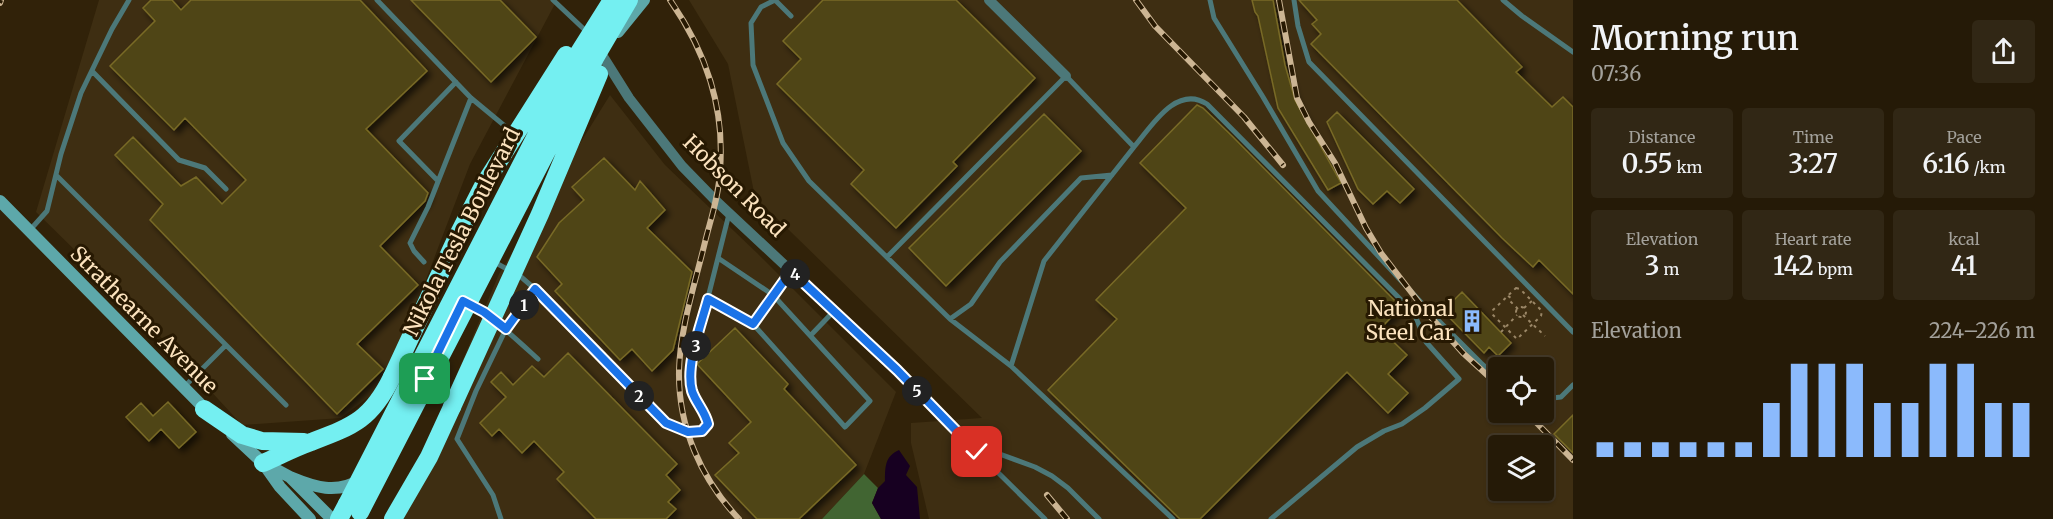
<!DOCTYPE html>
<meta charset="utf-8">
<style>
:root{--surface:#251a07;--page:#312715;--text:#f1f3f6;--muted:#a3a19b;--line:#423828;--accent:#8bbafc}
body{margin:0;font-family:Merriweather,serif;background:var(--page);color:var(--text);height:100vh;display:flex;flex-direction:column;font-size:22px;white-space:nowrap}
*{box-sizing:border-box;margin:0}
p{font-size:20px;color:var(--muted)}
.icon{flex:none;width:33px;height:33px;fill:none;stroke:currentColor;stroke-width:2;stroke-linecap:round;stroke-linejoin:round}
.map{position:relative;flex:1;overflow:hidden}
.details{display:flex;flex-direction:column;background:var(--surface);width:480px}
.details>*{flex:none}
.tools{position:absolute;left:1488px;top:357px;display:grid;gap:12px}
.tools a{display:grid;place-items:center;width:66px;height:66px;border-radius:6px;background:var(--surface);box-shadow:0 2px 4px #0004,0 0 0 2px var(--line);font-size:30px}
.pin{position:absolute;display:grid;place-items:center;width:51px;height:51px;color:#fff;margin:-26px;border-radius:12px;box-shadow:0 3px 9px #0006}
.km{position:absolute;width:30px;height:30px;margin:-15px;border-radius:50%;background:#222;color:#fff;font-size:16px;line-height:30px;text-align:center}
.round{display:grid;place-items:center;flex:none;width:63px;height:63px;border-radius:6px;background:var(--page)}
.headline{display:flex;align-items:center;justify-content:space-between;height:102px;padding:0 18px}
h1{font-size:33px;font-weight:600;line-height:45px}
.metrics{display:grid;grid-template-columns:repeat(3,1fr);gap:9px;height:102px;padding:6px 18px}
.metrics div{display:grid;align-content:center;border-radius:6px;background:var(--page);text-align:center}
.metrics b{font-size:26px;font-weight:600}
.metrics small{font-size:16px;font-weight:400}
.metrics p{font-size:16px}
.chart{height:168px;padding:12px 18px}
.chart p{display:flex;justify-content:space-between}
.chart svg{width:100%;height:108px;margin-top:6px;stroke:var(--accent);stroke-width:6}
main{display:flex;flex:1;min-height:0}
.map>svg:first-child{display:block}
.built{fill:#3e2e12;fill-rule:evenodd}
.forest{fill:#416532}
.water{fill:#170021}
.building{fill:#504512;stroke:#786a27;stroke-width:1.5;filter:url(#shadow)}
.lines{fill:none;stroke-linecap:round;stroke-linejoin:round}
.path{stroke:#9b8767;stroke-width:2;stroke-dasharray:3 4.5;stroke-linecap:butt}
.lane{stroke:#4c7879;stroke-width:5}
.street{stroke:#4c7879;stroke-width:10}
.secondary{stroke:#5da8aa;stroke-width:12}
.highway{stroke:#74eff1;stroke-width:18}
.rail-casing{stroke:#ccb593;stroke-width:6}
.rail{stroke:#271902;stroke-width:4;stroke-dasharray:11;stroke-linecap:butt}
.highway-bridge{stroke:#74eff1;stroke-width:18}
.route-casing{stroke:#fff;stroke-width:12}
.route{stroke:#1a73e8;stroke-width:8}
.labels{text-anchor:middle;stroke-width:6;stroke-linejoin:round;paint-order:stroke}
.street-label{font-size:21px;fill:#fce3be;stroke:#271902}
.poi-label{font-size:21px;fill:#fce3be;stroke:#271902;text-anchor:end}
</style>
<main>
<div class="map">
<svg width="1573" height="519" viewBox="0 0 1573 519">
<defs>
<filter id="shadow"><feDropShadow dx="4" dy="4" stdDeviation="3" flood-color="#0009"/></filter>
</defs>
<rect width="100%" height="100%" fill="#312209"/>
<path class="built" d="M99,0H557L470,164L398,353L374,393L341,418L242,425L136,310L36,212Z
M689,0H1573V519H929L911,443V423L982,418L755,197L728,64ZM1498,368H1544V412H1498ZM1498,446H1544V490H1498Z
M610,95L665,165L757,253L896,392L864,474L822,519H396L499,274Z"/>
<path class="forest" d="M864,474L878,488L872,503L881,519H822Z"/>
<path class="water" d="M899,450L910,466L906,475L917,487L920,519H881L872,503L878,488L885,481C885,467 885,456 899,450Z"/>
<path class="building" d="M151,0H172L181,10L191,0H360L427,71L366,129L428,193L425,201L380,246L418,285L357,344L383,369L337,414L150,220L163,204L115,155L133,137L181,186L196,177L222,204L246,180L185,118L174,130L110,66L155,21L143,8Z
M411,0H500L536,37L491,82Z
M823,0H956L1035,78L953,162L957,166L896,228L851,184L864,170L777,84L801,59L783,41Z
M1252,0H1273L1285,65L1295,100L1341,183L1328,190L1278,108L1258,16L1255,12Z
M1299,0H1457L1522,67L1516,72L1552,107L1563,97L1573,107V294L1539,260L1533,267L1502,238L1311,44L1321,34L1312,24L1317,20Z
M1197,105L1203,108L1232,136L1401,307L1380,329L1407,355L1388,374L1408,393L1388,413L1347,372L1200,519H1180L1048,390L1117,319L1096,300L1186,208L1140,163Z
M1337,112L1414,189L1400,203L1387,191L1373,204L1358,189L1327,122Z
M1044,114L1081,151L946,286L909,248Z
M604,158L635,190L640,181L665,210L647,228L692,272L673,350L652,371L632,349L620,360L555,291L562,284L537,257L559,223L584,200L572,187Z
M1462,292L1511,343L1498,356L1489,347L1484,353L1443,311Z
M735,328L788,384L784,389L856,465L799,519H757L715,475L739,453L729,443L751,422L697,364Z
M568,353L677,464L666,475L680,490L668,502L676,509L666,519H596L557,479L564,472L534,441L522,453L499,429L492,436L480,423L506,397L491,382L501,372L513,385L532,366L544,377Z
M168,402L196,432L179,448L161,429L149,441L126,417L141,403L153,416Z
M1573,415V453L1554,434Z"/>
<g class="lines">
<path class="path" d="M1516,288L1520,289L1542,311L1541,316L1517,339L1492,314L1493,310Z
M1508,296L1511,298L1510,301L1518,309
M1516 312a5 5 0 1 1 10 0a5 5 0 1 1-10 0Z
M1524,308L1533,300
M1523,315L1545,336
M1501,332L1517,315"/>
<path class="lane" d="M377,0L471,98L512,132
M553,0L587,32
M1210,0L1214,18L1263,97L1318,191L1430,312L1481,363L1498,378
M1294,0L1298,26L1309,62L1573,332
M1503,0L1522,16L1573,52
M791,16L775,0L761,7L751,23L753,65L783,143L809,181L950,319L971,304L1000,262L1081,178L1112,175
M92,71L179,160L205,168L226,189
M1134,147C1151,127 1176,84 1207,104L1414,313L1426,342L1459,379L1425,408L1402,424L1384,431L1357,447L1271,519
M56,175L286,405
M438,181L399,141L456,82
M30,230L47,211L61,154L81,93L112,29L129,0
M887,257L1066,76L1134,147L1044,261L1011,366L1173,519
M424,262L414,251L410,243L428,207L471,98
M494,262L520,276L535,289
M708,299L753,324L845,427L870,401L773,295L718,258
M470,304C495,319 516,339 538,359
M950,319L1011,366
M753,324L791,271
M811,335L834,311
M185,386L226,345
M1544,399L1561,397L1573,385
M962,437L986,449L1035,467L1052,476L1068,488L1099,519
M965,440L1045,519
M501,519L493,495L457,439L476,391L506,329L535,289L666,423L688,432L702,431L708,424C706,412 698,405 693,394C689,385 691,375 691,365L729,214"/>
<path class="street" d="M989,0L1066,76
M597,47L629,98L682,166L716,201L897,370L962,437"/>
<path class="secondary" d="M618,32L644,0
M0,201L210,414
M232,434L263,463L280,487L310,519
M264,463L290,477L332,519
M290,477C314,487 337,495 361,479"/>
<path class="highway" d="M204,409L242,435L262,441L304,442
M263,463C279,456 294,448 311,442C353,426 371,420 392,377
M339,519L347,504
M393,519L429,457L452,407"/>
<g class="rail-casing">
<path id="rail" d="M670,0C706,52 725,107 720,171C719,195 711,218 705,242C695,284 680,328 679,371C678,427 701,479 739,519
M1136,0L1155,26L1244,117L1283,165
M1279,0L1297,98L1309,122L1335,163L1366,228L1381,253L1428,314L1463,353L1498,385
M0,3L1,0
M1526,412L1573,460
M1047,495L1067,519"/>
</g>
<use href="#rail" class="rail"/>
<path class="highway-bridge" d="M392,377L457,237L483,186L566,55
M452,407L540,214L599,74
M347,504L578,54L612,0
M360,512L595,58L629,0"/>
</g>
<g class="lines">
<g class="route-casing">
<path id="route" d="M425,379L463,301L484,312L506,329L535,289L666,423L688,432L702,431L708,424C705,411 696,403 692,391C685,366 701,325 708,299L753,324L791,271L897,370L977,452"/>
</g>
<use href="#route" class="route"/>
</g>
<defs>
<g id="building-bare" transform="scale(1.8)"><path d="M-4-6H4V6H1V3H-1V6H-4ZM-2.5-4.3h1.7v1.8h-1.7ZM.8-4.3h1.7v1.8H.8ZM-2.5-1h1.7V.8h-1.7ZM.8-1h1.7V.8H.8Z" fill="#8bbafc" stroke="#271902" stroke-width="2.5" paint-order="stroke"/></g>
</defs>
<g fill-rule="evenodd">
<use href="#building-bare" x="1472" y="321"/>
</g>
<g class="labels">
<g class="street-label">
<text transform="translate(734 186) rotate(45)" y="7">Hobson Road</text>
<text transform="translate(462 232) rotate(-63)" y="7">Nikola Tesla Boulevard</text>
<text transform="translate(144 320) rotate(45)" y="7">Strathearne Avenue</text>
</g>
<g class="poi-label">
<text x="1454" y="316">National<tspan x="1454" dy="24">Steel Car</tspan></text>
</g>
</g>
</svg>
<div class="tools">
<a><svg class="icon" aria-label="locate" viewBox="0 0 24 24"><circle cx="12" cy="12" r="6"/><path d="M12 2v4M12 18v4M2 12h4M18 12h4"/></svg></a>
<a><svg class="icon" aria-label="layers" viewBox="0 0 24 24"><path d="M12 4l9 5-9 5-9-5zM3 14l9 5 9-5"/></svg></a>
</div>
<div class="pin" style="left:425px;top:379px;background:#1e9e55"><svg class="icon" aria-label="arrive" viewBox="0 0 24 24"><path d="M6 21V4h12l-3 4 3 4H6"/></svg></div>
<div class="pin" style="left:977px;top:452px;background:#d93025"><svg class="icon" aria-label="check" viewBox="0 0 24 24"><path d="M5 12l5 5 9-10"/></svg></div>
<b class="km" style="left:524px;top:305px">1</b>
<b class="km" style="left:639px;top:396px">2</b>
<b class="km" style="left:696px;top:346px">3</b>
<b class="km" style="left:795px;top:274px">4</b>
<b class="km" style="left:917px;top:391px">5</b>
</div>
<section class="details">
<div class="headline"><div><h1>Morning run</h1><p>07:36</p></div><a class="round"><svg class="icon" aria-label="share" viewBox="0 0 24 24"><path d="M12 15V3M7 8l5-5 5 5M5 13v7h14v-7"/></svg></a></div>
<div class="metrics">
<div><p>Distance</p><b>0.55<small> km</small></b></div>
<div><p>Time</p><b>3:27</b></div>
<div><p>Pace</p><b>6:16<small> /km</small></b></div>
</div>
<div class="metrics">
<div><p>Elevation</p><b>3<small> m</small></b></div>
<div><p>Heart rate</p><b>142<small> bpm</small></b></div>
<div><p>kcal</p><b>41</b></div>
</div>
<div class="chart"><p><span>Elevation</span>224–226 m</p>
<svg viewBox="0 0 160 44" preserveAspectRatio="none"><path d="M5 44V38M15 44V38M25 44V38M35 44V38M45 44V38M55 44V38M65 44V22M75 44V6M85 44V6M95 44V6M105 44V22M115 44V22M125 44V6M135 44V6M145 44V22M155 44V22"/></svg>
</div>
</section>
</main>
